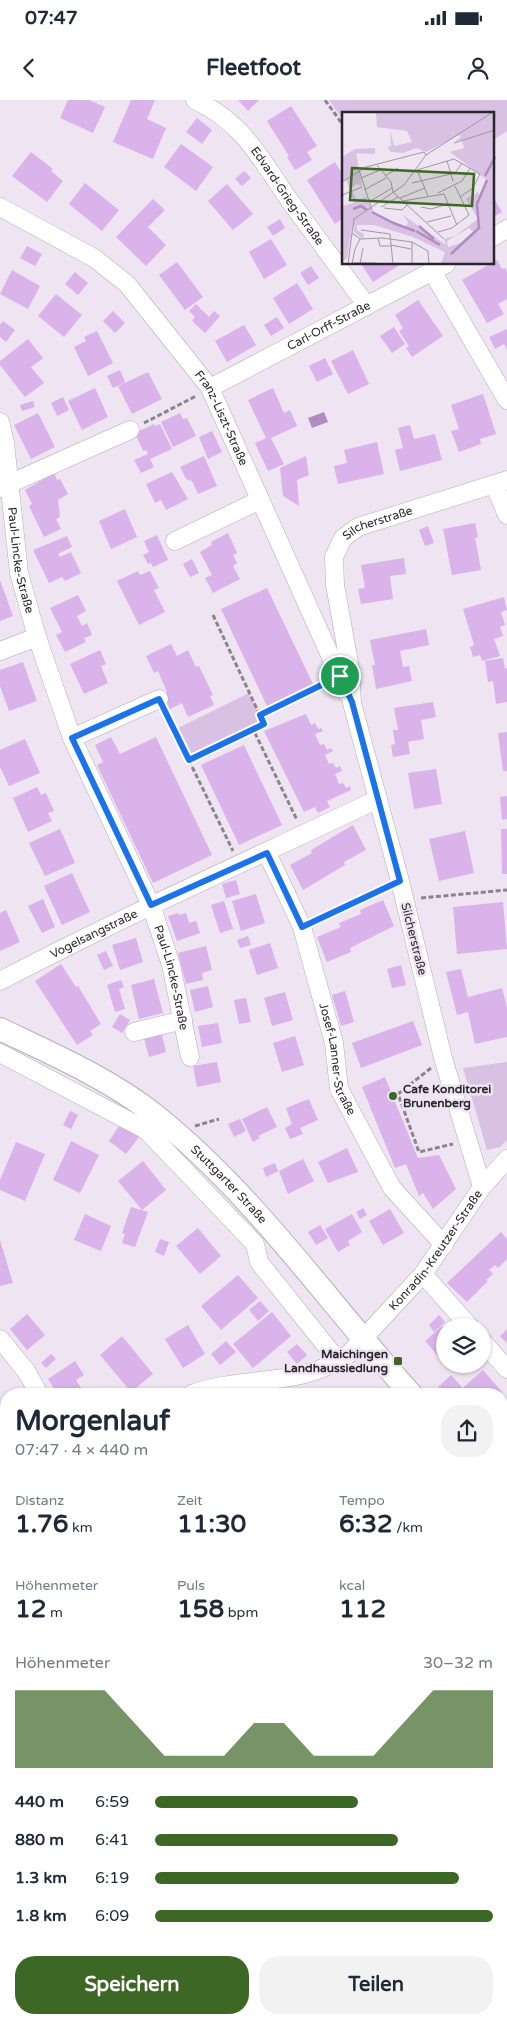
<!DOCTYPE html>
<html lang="de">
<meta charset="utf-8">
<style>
:root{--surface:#fff;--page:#f2f2f3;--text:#1f2937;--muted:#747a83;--accent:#3d6724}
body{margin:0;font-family:"Varela Round",sans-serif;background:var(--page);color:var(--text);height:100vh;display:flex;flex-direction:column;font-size:19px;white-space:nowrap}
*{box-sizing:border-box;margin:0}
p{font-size:16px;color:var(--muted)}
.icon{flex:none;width:28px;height:28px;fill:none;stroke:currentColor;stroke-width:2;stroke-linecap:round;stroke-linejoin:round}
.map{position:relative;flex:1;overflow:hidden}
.details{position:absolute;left:0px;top:1288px;width:508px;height:636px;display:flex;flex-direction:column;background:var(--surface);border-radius:20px 20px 0 0;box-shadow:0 1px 4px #0004}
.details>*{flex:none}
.fabs{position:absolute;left:436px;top:1218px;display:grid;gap:10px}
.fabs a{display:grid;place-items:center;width:55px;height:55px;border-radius:50%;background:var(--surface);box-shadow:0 1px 4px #0004;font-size:25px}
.pin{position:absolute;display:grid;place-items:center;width:42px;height:42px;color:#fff;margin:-21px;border:2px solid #fff;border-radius:50%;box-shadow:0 1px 5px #0007}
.round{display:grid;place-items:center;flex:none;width:52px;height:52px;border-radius:20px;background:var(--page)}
.summary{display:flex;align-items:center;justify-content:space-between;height:85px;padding:0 15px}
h1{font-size:28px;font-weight:700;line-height:38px}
.metrics{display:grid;grid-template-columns:repeat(3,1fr);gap:8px;height:85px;padding:5px 15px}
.metrics div{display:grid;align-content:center}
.metrics b{font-size:25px;font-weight:700}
.metrics small{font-size:14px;font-weight:400}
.metrics p{font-size:14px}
.chart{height:140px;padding:10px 15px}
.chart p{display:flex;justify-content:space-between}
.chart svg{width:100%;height:90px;margin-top:5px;fill:var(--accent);opacity:.7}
.action{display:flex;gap:10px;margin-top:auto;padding:10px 15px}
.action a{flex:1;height:58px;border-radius:20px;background:var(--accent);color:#fff;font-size:20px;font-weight:700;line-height:58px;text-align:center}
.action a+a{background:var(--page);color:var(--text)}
ul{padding:0 15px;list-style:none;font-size:16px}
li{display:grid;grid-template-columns:80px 60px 1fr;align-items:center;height:38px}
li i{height:12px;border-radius:6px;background:var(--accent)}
.status{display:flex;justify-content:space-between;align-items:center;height:35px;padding:0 25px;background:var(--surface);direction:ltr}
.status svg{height:14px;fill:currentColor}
header{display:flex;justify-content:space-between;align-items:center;height:65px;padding:0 15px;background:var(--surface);font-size:22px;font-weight:700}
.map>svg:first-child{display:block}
.green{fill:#d8c1e2}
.water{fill:#b18cc0}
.building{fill:#d9b3ea}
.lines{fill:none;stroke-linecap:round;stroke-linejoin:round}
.minor-casing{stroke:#b6acba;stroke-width:19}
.major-casing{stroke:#b6acba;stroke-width:24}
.path{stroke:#8b848e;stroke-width:3;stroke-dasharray:5 2.5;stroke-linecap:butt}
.minor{stroke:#fff;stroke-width:18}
.major{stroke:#fff;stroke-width:22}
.route-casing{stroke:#fff;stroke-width:10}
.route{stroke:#1a73e8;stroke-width:6}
.poi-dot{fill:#3d6724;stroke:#eee4f2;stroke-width:2}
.labels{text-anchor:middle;stroke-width:5;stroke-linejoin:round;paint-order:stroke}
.street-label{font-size:12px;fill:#2a262b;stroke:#eee4f2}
.poi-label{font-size:12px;font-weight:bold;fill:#2a262b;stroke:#eee4f2;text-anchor:start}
.inset-river{fill:none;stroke:#b18cc0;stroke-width:2.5}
.inset-road{fill:none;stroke:#a098a2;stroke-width:1}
.view{fill:#3d6724;fill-opacity:0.15;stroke:#3d6724;stroke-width:2.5}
.inset-edge{fill:none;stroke:#2a262b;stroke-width:2.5}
</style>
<div class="status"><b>07:47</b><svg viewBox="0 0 49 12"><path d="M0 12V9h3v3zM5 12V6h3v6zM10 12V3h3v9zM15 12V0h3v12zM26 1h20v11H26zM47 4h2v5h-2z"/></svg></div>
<header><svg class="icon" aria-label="back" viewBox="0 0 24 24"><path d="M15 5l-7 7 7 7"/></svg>Fleetfoot<svg class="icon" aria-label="person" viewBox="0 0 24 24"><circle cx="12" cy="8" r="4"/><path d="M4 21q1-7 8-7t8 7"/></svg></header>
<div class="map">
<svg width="507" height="1923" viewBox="0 0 507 1923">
<rect width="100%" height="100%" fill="#eee4f2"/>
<path class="green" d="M329,0H507V31L493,40V14H343V20Z
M249,593L264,624L189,659L174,630Z
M507,962V1040L500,1047L487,1050L463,968Z
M507,1647V1792L501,1785V1650Z
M507,1821V1878L501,1881V1824Z
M6,1828V1918H109L113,1923H0V1829Z
M219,1918H338L341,1923H222Z
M366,1918H425L414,1923H369Z"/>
<path class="water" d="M324,312L328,322L312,328L308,318Z"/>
<path class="building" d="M68,0H89L105,7L93,33L60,18Z
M131,0H155L147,19L166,28L153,59L113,42Z
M238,0H259L248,11Z
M291,6L317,46L307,52L312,60L295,70L287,57L289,56L267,21Z
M197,18L212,30L202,44L186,32Z
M181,44L213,67L196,91L164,67Z
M31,52L53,69L51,71L63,81L47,102L12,76Z
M335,62L343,75V118L335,124L307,80Z
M244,71L251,78L242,86L235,79Z
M85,83L119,110L102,131L69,104Z
M227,84L253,114L233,130L208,101Z
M493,97L502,112L493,117Z
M153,99L165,110L148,127L166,145L146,166L116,137Z
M280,119L285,128L273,136L267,127Z
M271,139L287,165L264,179L249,152Z
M27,146L42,154L35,166L20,158Z
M497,160L502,169L505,168L507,172V199L498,204L504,214L487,223L462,180Z
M177,162L203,197L185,210L159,175Z
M361,164H401L373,182Z
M311,166L319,178L308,185L300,173Z
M12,170L40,186L28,209L0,194Z
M75,172L88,183L78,195L65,184Z
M297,183L313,209L289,224L273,198Z
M56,194L82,215L64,237L38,216Z
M418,200L443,236L412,257L406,248L409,246L399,231L403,228L395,215Z
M196,204L209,217L214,211L220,216L205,233L192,221L195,217L189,211Z
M113,211L125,223L115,233L103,221Z
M277,217L284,228L271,236L264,225Z
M3,221L15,230L6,242L0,237V225Z
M244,225L256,245L227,262L215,241Z
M394,227L405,244L392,253L380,236Z
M507,229V250L504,244L495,249L489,237Z
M97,231L113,263L88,276L74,247L86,241L84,237Z
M28,239L43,258L31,267L44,283L25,297L0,265V261Z
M353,250L369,284L348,294L331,261Z
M325,258L333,274L317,282L309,266Z
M120,270L125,282L113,288L107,276Z
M148,272L162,299L132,314L118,286Z
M95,288L108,317L82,330L68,301Z
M273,288L284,313L290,310L297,326L271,338L284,364L268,371L255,343L266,338L248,300Z
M483,294L496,334L480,339L481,344L459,352L451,331L459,329L451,305Z
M63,297L69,310L57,316L51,303Z
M33,301L35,307L22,311L20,305Z
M38,313L55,347L31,359L14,325Z
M180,313L183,319L187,318L196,336L173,347L161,322Z
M154,324L155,326L160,324L172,349L150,359L154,367L141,373L134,360L148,354L146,350L143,351L135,333Z
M410,325L414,339L435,334L442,360L400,371L395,350L403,348L398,328Z
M212,331L222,352L208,359L199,337Z
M377,342L384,374L338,384L334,366L347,363L344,350Z
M204,356L217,386L198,394L192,381L186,379L180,367Z
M306,356L309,375L297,380L299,406L283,396L280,368Z
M172,372L188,399L166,410L161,400L155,403L146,384Z
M54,373L57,380L60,379L68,394L58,400L60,417L56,419L61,429L44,437L29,406L32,404L25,390Z
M125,409L137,437L111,449L99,421Z
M475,423L478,437L475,438L481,470L452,475L443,429Z
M428,426L434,443L425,446L419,430Z
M228,433L237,453L233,455L237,463L233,466L240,479L213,493L205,478L212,475L200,452L212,445L211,442Z
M157,435L168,460L153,467L151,463L148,464L143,455L149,452L144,441Z
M67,436L72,447L58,454L60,457L71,452L81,473L65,481L62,477L49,483L33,450Z
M404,458L406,474L390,476L393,499L361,504L358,489L365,488L361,465Z
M192,459L199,473L190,477L183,464Z
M138,471L140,475L150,471L159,488L154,490L165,512L139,525L117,481Z
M0,480L13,516L0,521Z
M267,488L313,584L267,606L221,509Z
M78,495L86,511L77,516L82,526L87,523L92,535L84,538L86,542L65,552L56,535L62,532L50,508Z
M504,497L507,510L501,512L505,525L500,527L503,536L494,539L500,556L482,561L480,555L473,557L470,547L474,545L463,509Z
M426,529L429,545L400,551L403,567L409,566L412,581L376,589L372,565H375L370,540Z
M171,544L177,556L188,550L196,567L199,566L213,595L210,596L214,605L188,617L182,603L168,610L161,595L167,592L158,571L154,573L146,556Z
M100,550L106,564L101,566L108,583L84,594L70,564Z
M503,558L505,569L507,568V602L496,604L493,581L488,582L485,561Z
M23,562L37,601L9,611L0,586V570Z
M433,602L436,617L421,620L424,639L408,642L410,654L393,657L391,645L395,644L393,630H398L394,608Z
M306,614L311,625L315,623L318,629L321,628L323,631L315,634L320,645L324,644L327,650L331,648L333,651L325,655L329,664L333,663L336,668L340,666L342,671L335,674L339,684L343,683L346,688L350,686L351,690L327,701L330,707L318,713L315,707L304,712L264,631Z
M507,632V671H503L498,633Z
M111,637L120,654L156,637L212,755L153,783L97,665L103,662L95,645Z
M25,639L40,673L9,686L0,667V650Z
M244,645L282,725L239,745L201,665Z
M436,669L442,704L414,709L408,673Z
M37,687L41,695L46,693L54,711L48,713L52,721L28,732L13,698Z
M507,696V719L502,720L500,697Z
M353,725L366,750L344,762L345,765L303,790L290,765L312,753L311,750Z
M60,729L75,763L45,776L29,743Z
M501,729H507V774H502Z
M465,731L474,773L439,781L429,739Z
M72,773L90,812L62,825L44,786Z
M236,780L240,794L226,798L222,784Z
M256,794L265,823L241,831L232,801Z
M43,799L55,827L42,833L28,806Z
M383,800L394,826L350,848L351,852L327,862L317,837L341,827L339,823L361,814L360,810Z
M224,801L233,829L220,833L211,805Z
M503,802L507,849L457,854L453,807Z
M6,810L20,842L0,851V813Z
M178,813L179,815L186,813L189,823L196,821L200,833L177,841L168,816Z
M248,836L251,845L240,848L237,840Z
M136,838L143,862L120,870L112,845Z
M270,843L278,868L257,875L249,850Z
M206,846L212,870L202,873L203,880L186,884L178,853Z
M106,851L113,866L104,870L97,855Z
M61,864L76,887L78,886L101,924L90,931L93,935L77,945L35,881Z
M401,865L406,885L392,888L387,869Z
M461,869L468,897L502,888L507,907V937L475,944L468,912L457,915L446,872Z
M154,879L163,913L139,919L131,885Z
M121,880L124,887L119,889L125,909L115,912L107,885Z
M208,886L213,907L195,912L190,890Z
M345,891L354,922L341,926L332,895Z
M285,892L293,920L272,926L264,898Z
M246,898L251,922L239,924L234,900Z
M120,914L130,920L122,933L112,927Z
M413,921L422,945L361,968L352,943Z
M218,923L222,943L202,947L198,926Z
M161,931L166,952L149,957L143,935Z
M295,936L304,965L282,972L273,943Z
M217,962L221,982L197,987L193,966Z
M385,977L418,1058L439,1055L456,1089L433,1109L423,1093L419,1096L406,1064L395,1068L362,987Z
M309,999L318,1020L300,1028L303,1034L290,1039L285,1028L292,1024L286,1008Z
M267,1007L277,1027L258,1036L260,1038L253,1042L242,1019Z
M70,1011L78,1015L71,1029L63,1025Z
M240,1019L246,1031L234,1037L228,1024Z
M121,1023L139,1037L126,1054L109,1041Z
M71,1041L99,1055L80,1093L53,1080Z
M16,1042L45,1054L25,1101L0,1090V1080Z
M347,1048L358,1072L328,1083L318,1062Z
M303,1059L314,1081L288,1094L279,1071Z
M143,1061L166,1090L142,1110L118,1081Z
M275,1063L278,1071L266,1077L263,1068Z
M131,1107L148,1112L135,1147L122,1143L125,1134L122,1133Z
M363,1108L367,1115L360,1119L356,1112Z
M390,1109L404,1133L383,1145L369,1121Z
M85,1114L111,1126L101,1151L74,1140Z
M352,1114L362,1132L348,1141L350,1145L338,1152L325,1129Z
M320,1125L328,1138L316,1145L308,1132Z
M198,1128L221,1156L200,1174L176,1146Z
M501,1132L507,1139V1159L498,1168L495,1165L489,1170L493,1174L486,1180L488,1181L467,1202L447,1183Z
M160,1139L169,1142L164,1156L155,1152Z
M0,1140L13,1183L0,1186Z
M238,1175L258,1198L221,1230L201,1206Z
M260,1201L269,1211L258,1221L249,1210Z
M272,1212L291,1236L253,1268L233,1244Z
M27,1214L45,1235L27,1250L10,1229Z
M439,1215L445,1222L434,1232L429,1225Z
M188,1225L205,1254L183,1268L165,1239Z
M442,1226L445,1230V1264L425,1241Z
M507,1229V1243L500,1236Z
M122,1236L153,1274L131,1292L100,1255Z
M226,1241L236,1252L220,1265L211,1254Z
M297,1244L307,1255L297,1264L287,1252Z
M51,1254L56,1259L46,1268L41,1263Z
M75,1261L84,1275L76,1280L85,1294H58L48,1279Z
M483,1270L502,1292L500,1294H456Z
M451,1275L462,1287L454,1294H444L438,1287Z
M507,1332V1355L501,1348V1336Z
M501,1510L507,1522V1553L501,1556Z
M6,1577V1604L0,1607V1579Z
M6,1621V1677L1,1679L6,1693L0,1695V1623Z"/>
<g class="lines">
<g class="minor-casing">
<g id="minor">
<path id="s1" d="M195,0C244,23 261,60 290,101C316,136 341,171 367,206"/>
<path id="s2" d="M0,107L94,158L127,184L210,288L347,593"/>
<path d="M493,137L507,129"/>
<path d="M432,171L507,300"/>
<path id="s3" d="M210,288L446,164"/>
<path id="s4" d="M0,322L5,343L19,473L37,537L72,638L151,805L171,865L190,957"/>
<path d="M494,384L507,415"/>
<path d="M0,388L130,330"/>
<path d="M175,441L260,400"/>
<path d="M0,551L37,537"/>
<path d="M72,638L159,599"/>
<path id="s5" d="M267,753L302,827L334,943L339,989L392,1088L444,1145"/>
<path id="s6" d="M0,881C124,816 252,759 378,699"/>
<path d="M134,932L183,920"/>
<path d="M0,953L146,1030L255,1144L259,1162L339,1262"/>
<path id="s7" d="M482,1087L443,958L400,781L352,603L350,568L335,485L334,457L343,438L358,427L507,380"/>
<path d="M423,1174L469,1226"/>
<path d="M0,1239L26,1271L39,1294"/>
<path d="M482,1241L507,1269"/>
<path id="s8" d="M192,1294C243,1275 302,1288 349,1254L423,1174L482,1087L507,1059"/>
<path d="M0,1489L6,1486"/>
<path d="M501,1595L507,1602"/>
<path d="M501,1643L507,1640"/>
<path d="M0,1753L6,1765"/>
<path d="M114,1918L118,1923"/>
<path d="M359,1918L362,1923"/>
</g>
</g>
<g class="major-casing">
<g id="major">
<path id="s9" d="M0,929C52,954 110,979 155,1015C254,1094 326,1200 411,1294"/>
<path d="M501,1397L507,1404"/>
</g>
</g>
<path class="path" d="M325,0L343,25
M144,323L196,296
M213,515L264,624L253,629
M166,613L233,751
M260,615L325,584
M189,659L253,629L297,720
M421,798L507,790
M316,820L385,788
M431,968L398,994L419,1052L453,1044
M195,1026L219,1019
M0,1824H6"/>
<use href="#minor" class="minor"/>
<use href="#major" class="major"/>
</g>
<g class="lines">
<g class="route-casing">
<path id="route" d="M340,576L352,602L400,781L302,827L267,753L151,805L72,638L159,599L189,660L264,624L260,615Z"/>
</g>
<use href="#route" class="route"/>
</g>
<g class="poi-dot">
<circle cx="393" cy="996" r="5"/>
<rect x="393" y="1256" width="10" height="10" rx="2.5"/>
</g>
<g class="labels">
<g class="street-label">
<text dy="4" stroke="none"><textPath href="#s1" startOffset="135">Edvard-Grieg-Straße</textPath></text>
<text dy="4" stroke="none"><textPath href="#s3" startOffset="134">Carl-Orff-Straße</textPath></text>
<text dy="4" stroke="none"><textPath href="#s2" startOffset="314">Franz-Liszt-Straße</textPath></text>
<text dy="4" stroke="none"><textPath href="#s7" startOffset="708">Silcherstraße</textPath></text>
<text dy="4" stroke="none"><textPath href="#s4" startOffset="140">Paul-Lincke-Straße</textPath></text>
<text dy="4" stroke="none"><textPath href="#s6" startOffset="105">Vogelsangstraße</textPath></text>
<text transform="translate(414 839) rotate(76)" y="4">Silcherstraße</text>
<text dy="4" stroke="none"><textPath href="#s4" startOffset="586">Paul-Lincke-Straße</textPath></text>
<text dy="4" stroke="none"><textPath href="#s5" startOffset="219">Josef-Lanner-Straße</textPath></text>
<text dy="4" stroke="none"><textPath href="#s9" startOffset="279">Stuttgarter Straße</textPath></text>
<text dy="4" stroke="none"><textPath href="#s8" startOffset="299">Konradin-Kreutzer-Straße</textPath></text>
</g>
<g class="poi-label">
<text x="403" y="993">Cafe Konditorei<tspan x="403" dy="14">Brunenberg</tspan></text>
<text x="388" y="1258" text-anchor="end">Maichingen<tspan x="388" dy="14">Landhaussiedlung</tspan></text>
</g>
</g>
<g transform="translate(342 12)">
<rect width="152" height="152" fill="#eee4f2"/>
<path d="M34,0H152V152H99L103,140L71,125L32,113H15V118L22,122L21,127L12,120L11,110L5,146L0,150V94L12,91L7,80L10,78L15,89L24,85L31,100L64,115L66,110L61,103L104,133L102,127L113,124L136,107L124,87L136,80L138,84L145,68L108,40L122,36L120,28L113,29L119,25L117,23L84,40L74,36L61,41L49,40L45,35L49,34L48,18L52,34L70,30L65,19L35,15ZM127,116L131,120L118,131L106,135L105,129ZM33,36V42L14,41L20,74L14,72L8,78L4,67L0,69V45L13,37Z" fill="#d8c1e2" fill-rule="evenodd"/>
<path class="inset-river" d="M143,64L153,45M11,97L19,94L25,98M30,100L51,111M51,111L73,119M77,114L92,127M74,119L98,133M109,142L137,116L135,92L145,68"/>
<path class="inset-road" d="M112,31L153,18M105,49L111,69M35,53L49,70L51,80L102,127M17,58L30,98M75,58L112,47L138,62L131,76L118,85M75,58L86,84M43,64L56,56M19,66L38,58M0,70L24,55L82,40L84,43M70,71L113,61L120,51M22,78L44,66M96,81L120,69L128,56M0,83L20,75M58,86L83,76M61,89L102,82L115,113M27,90L50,76M39,95L56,85M79,95L89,97L106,92M42,96L60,98L65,93M12,107L62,73L84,43L151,0M85,110L109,104M19,118L48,122L51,152M96,120L110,116L127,103L113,74M10,121L18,127L13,137L10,152M36,126L38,134H49M18,127L40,126L70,130L86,139L87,152M70,130V152M49,133L69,137M10,151H34M6,152L12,106M18,152L21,136"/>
<path class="view" d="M10,56L132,62L130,94L8,88Z"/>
<rect width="152" height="152" class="inset-edge"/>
</g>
</svg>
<div class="fabs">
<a><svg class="icon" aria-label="layers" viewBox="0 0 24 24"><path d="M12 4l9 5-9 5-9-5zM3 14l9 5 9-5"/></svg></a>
</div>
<div class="pin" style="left:340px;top:576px;background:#1e9e55"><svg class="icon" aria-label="arrive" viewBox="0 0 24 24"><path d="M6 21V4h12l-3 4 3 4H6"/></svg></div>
<section class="details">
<div class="summary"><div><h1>Morgenlauf</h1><p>07:47 · 4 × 440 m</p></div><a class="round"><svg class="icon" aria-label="share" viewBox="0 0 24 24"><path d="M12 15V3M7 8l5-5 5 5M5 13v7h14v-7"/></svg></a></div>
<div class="metrics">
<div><p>Distanz</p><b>1.76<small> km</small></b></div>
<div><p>Zeit</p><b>11:30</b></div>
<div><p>Tempo</p><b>6:32<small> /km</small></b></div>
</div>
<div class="metrics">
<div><p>Höhenmeter</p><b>12<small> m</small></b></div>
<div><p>Puls</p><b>158<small> bpm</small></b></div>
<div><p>kcal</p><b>112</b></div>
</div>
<div class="chart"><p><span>Höhenmeter</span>30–32 m</p>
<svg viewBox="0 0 160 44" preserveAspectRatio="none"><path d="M0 44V6L10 6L20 6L30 6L40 22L50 38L60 38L70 38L80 22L90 22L100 38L110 38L120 38L130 22L140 6L150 6L160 6V44z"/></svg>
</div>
<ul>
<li><b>440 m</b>6:59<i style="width:60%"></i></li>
<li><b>880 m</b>6:41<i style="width:72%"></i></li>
<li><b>1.3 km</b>6:19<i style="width:90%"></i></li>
<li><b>1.8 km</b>6:09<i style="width:100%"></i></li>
</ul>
<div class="action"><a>Speichern</a><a>Teilen</a></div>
</section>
</div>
